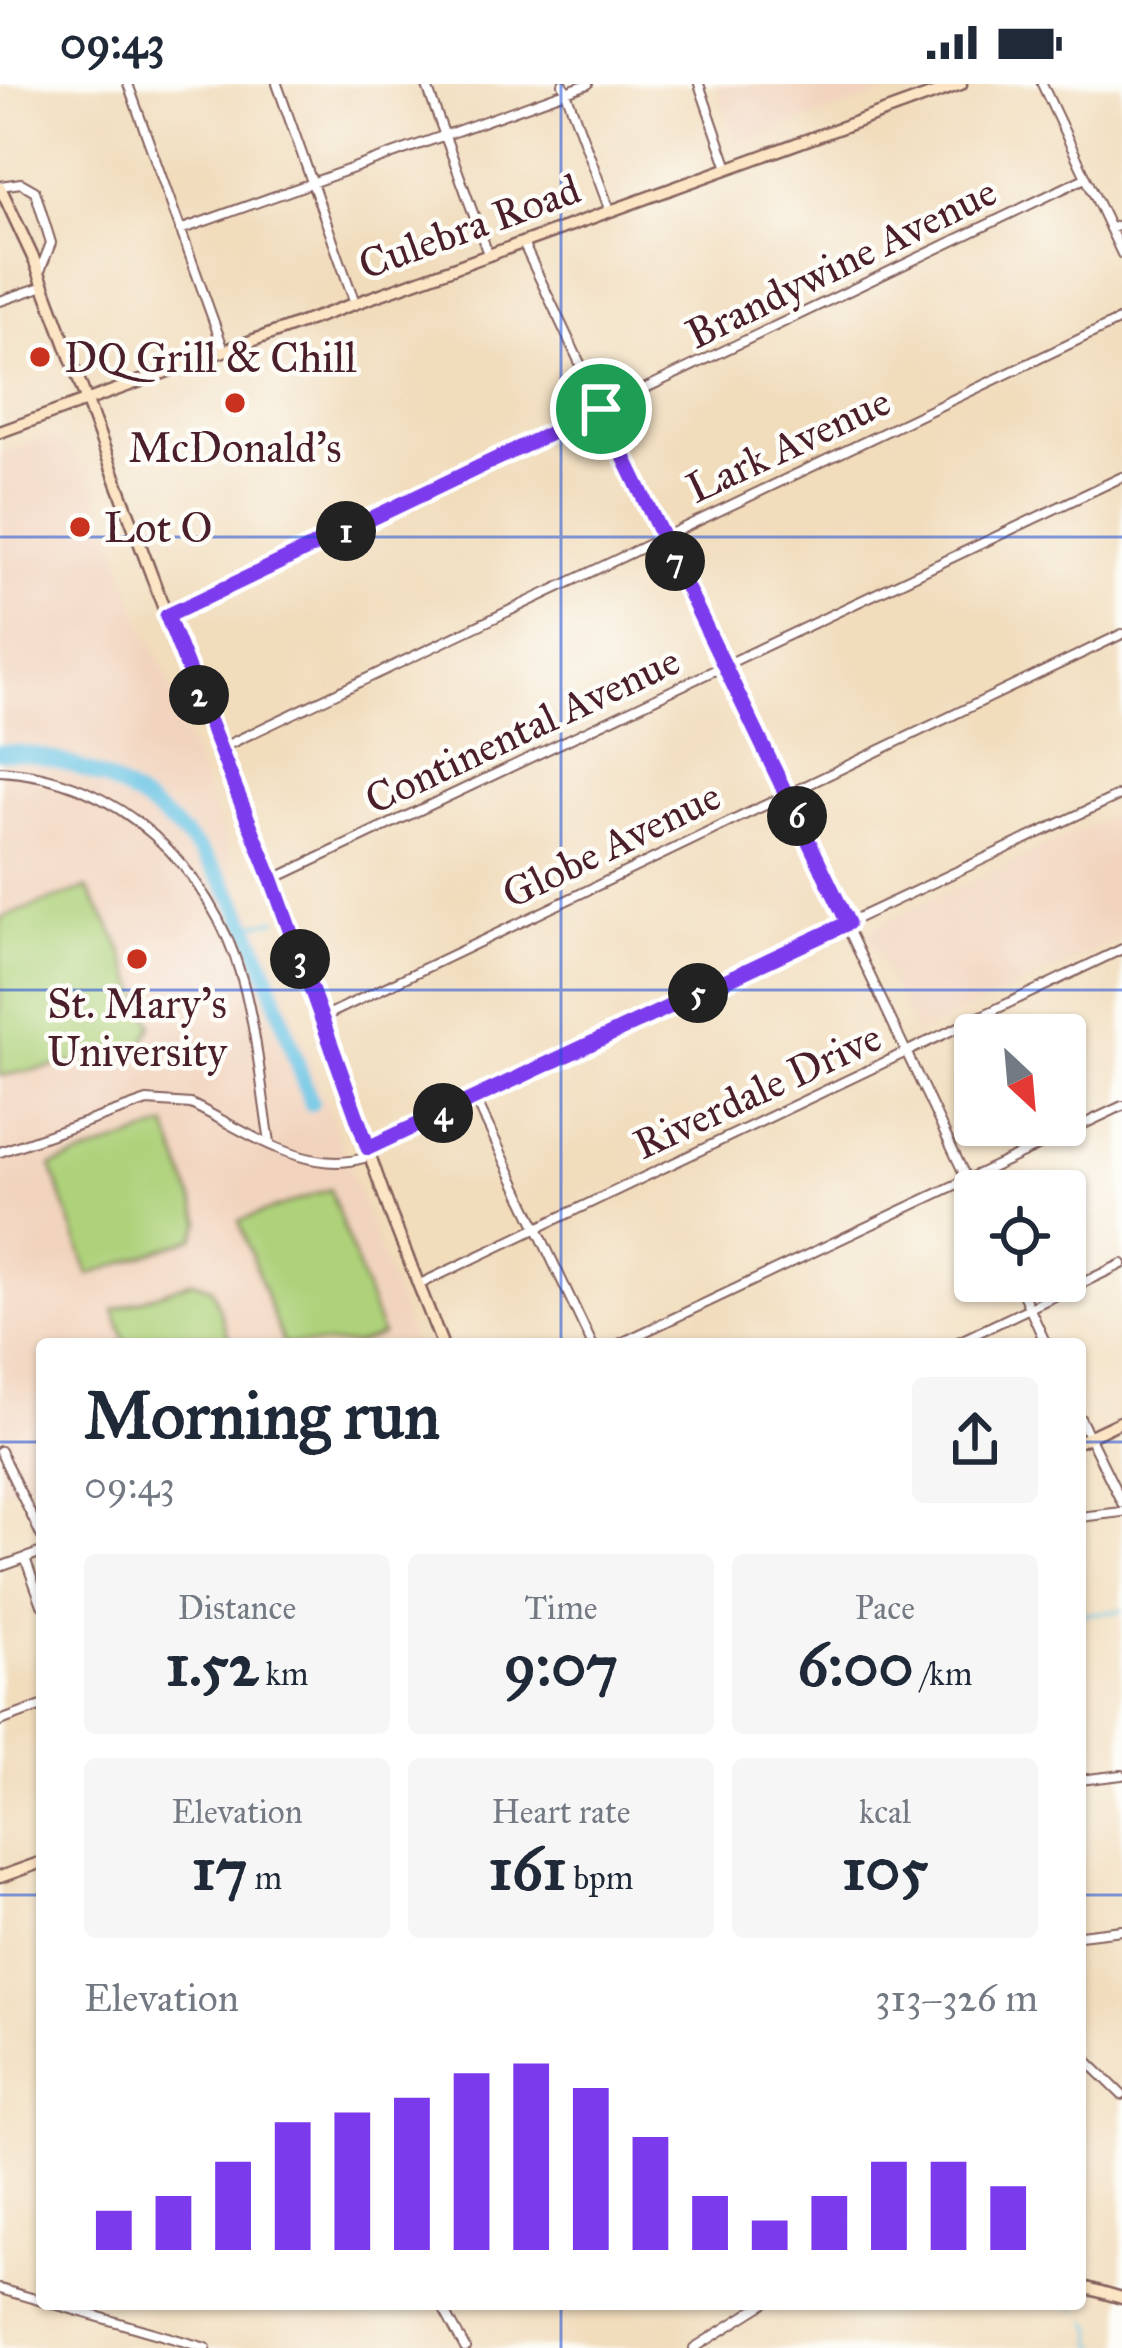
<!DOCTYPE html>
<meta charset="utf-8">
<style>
:root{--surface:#fff;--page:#f6f6f7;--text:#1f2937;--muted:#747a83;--accent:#7c3aed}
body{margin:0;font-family:"IM FELL Great Primer",serif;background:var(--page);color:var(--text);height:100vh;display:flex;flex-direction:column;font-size:45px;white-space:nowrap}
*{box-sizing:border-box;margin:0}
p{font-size:39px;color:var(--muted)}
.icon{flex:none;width:66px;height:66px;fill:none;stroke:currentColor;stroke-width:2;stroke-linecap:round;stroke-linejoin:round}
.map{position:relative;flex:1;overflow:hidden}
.side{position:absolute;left:36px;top:1254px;width:1050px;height:972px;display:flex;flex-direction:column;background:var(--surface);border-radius:12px;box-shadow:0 3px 9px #0004}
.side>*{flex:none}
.needle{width:78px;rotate:154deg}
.controls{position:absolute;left:954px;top:930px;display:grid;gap:24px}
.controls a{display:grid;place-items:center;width:132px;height:132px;border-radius:12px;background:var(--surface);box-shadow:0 3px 9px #0004;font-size:60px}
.pin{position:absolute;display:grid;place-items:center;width:102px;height:102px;color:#fff;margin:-51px;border:6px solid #fff;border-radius:50%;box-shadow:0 3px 12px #0007}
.km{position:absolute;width:60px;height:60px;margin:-30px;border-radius:50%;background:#222;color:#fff;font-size:33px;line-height:60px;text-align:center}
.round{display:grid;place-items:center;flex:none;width:126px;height:126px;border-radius:12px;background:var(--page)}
.headline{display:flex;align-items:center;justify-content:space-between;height:204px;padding:0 48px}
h1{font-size:66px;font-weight:700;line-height:90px}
.metrics{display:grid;grid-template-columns:repeat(3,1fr);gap:18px;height:204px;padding:12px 48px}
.metrics div{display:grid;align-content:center;border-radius:12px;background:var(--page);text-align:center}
.metrics b{font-size:60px;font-weight:700}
.metrics small{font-size:33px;font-weight:400}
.metrics p{font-size:33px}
.chart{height:336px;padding:24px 48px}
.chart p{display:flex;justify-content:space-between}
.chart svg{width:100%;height:216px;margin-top:12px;stroke:var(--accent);stroke-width:6}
.status{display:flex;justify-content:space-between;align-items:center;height:84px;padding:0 60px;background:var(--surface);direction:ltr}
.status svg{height:33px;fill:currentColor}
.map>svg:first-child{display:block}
.built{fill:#f2d4be}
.green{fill:#aed17a;stroke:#7c7852;stroke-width:3}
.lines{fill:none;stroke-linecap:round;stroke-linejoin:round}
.stream{stroke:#66c3e4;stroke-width:3}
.river{stroke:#66c3e4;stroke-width:16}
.street-casing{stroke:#84615d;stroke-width:12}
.secondary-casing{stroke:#84615d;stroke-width:15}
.street{stroke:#fff;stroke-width:8}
.secondary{stroke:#fce5c4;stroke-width:10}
.route-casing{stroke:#fff;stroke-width:24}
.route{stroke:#7c3aed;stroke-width:15}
.grid{fill:none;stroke:#1d4ed8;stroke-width:3;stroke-opacity:0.55}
.poi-dot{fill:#c8321e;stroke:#fdfcf7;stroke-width:4.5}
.labels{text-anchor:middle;stroke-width:9;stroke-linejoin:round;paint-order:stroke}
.street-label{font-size:42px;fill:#4a1f2b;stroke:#fdfcf7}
.poi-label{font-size:42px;fill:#4a1f2b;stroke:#fdfcf7;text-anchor:start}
</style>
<div class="status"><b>09:43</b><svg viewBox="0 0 49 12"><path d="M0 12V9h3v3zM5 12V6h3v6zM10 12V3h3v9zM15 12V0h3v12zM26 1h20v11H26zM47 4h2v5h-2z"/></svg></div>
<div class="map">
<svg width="1122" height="2264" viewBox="0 0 1122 2264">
<rect width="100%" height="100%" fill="#fdfcf7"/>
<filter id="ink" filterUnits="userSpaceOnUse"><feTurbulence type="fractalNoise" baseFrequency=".00833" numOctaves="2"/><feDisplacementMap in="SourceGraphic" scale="24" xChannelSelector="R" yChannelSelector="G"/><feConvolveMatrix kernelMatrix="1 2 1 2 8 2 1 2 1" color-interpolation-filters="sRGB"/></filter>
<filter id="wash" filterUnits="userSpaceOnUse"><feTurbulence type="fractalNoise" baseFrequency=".004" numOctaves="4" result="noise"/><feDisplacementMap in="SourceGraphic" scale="48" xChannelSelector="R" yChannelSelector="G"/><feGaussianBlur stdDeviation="2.7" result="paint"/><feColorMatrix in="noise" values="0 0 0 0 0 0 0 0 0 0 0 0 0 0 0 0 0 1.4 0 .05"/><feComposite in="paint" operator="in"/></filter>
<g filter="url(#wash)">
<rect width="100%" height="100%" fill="#f1dcbb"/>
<path class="built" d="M715,0H912L736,60Z
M48,352L71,367L94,402L108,436L140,535L168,595L183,646L229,764L230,779L265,850L413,1259L42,1260V1392L0,1407V370Z
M1122,726V854L916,951L867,847Z"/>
<path class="green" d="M87,804L117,855L152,941L144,958L96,975L0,992V834Z
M167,1042L201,1138L194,1154L89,1191L51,1082Z
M330,1105L382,1251L356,1260H283L239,1137Z
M193,1197L212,1204L231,1260H126L114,1226Z"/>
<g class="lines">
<path class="stream" d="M246,841L277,836
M1080,1530L1122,1527
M1072,2220L1076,2225
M1089,2237L1095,2247L1094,2259L1099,2264"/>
<path class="river" d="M0,668C95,668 201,743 241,829C270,888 288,956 311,1019"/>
</g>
</g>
<g filter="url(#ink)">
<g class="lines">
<g class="street-casing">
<path id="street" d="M128,0L224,266
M277,0L355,219
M426,0L488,170
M563,0L610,127
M699,0L728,84
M1042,0L1122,170
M0,102L21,99L35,107L51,159L40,187
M1110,145L1122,140
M180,146L588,0
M523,159L975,1113
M0,217L44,202
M167,533L1085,94
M221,664L1122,235
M0,687C120,694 210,783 242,895C257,947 261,1005 270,1058
M272,796L1122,393
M321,934L1122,550
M475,1014L592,1260
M368,1064L1122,710
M0,1068L147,1017L191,1020C245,1046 309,1095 370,1072
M1017,1197L1046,1260
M418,1201L1122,865
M619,1260L1122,1022
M954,1260L1122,1180
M1080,1334L1122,1419
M0,1367L42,1453
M1080,1433L1122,1428
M25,1474L42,1521
M0,1483L42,1468
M0,1637L42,1622
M1080,1696L1122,1691
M1080,1851L1122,1846
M1080,1970L1122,2011
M0,2205L42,2217
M54,2220L206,2264
M441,2220L465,2264
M694,2264L764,2220"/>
</g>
<g class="secondary-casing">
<path id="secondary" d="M0,103L35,178L167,533L272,796L391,1131L442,1260
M0,348L961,0
M1080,1357L1122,1337
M0,1793L42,1778
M1080,2202L1122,2214"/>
</g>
<use href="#street" class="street"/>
<use href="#secondary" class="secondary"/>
</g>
</g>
<g class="lines" filter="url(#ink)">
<g class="route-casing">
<path id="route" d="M601,325L848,839L368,1064L272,796L167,532Z"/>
</g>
<use href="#route" class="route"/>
</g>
<path class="grid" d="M561,0V1260M0,453H1122M0,906H1122M0,1358H42M1080,1358H1122M0,1811H42M1080,1811H1122M561,2220V2264"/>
<g class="poi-dot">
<circle cx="40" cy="273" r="12"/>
<circle cx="235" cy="319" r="12"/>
<circle cx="80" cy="443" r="12"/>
<circle cx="137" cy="875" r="12"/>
</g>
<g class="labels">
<g class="street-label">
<text transform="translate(469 142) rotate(-20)" y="15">Culebra Road</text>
<text transform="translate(841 178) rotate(-26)" y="15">Brandywine Avenue</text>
<text transform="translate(788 360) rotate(-25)" y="15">Lark Avenue</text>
<text transform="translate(522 645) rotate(-25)" y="15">Continental Avenue</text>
<text transform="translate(611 760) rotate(-26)" y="15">Globe Avenue</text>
<text transform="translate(757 1006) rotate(-25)" y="15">Riverdale Drive</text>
</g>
<g class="poi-label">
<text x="64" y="288">DQ Grill &amp; Chill</text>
<text x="235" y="378" text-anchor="middle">McDonald's</text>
<text x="104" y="458">Lot O</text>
<text x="137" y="934" text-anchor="middle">St. Mary's<tspan x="137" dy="48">University</tspan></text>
</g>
</g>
</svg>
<div class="controls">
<a><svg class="needle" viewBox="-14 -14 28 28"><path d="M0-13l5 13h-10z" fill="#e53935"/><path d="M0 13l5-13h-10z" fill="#747a83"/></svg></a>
<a><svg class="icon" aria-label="locate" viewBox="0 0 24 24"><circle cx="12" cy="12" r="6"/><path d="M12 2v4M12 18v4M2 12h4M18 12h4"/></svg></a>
</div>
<div class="pin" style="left:601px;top:325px;background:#1e9e55"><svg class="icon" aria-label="arrive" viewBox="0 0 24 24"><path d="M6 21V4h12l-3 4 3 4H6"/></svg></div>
<b class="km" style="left:346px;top:447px">1</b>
<b class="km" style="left:199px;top:611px">2</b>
<b class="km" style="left:300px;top:875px">3</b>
<b class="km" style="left:443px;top:1029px">4</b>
<b class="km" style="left:698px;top:909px">5</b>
<b class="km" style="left:797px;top:732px">6</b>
<b class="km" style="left:675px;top:477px">7</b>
<section class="side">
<div class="headline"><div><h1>Morning run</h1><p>09:43</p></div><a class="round"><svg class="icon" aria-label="share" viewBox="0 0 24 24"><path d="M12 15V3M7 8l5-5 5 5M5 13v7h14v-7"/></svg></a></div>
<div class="metrics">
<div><p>Distance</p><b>1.52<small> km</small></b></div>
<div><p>Time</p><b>9:07</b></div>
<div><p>Pace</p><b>6:00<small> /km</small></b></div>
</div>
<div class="metrics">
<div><p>Elevation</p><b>17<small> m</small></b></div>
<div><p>Heart rate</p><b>161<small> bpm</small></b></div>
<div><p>kcal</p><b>105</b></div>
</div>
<div class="chart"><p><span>Elevation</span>313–326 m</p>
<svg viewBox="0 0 160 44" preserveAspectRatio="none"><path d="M5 44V36M15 44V33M25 44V26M35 44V18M45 44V16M55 44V13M65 44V8M75 44V6M85 44V11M95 44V21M105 44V33M115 44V38M125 44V33M135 44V26M145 44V26M155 44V31"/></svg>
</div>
</section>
</div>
